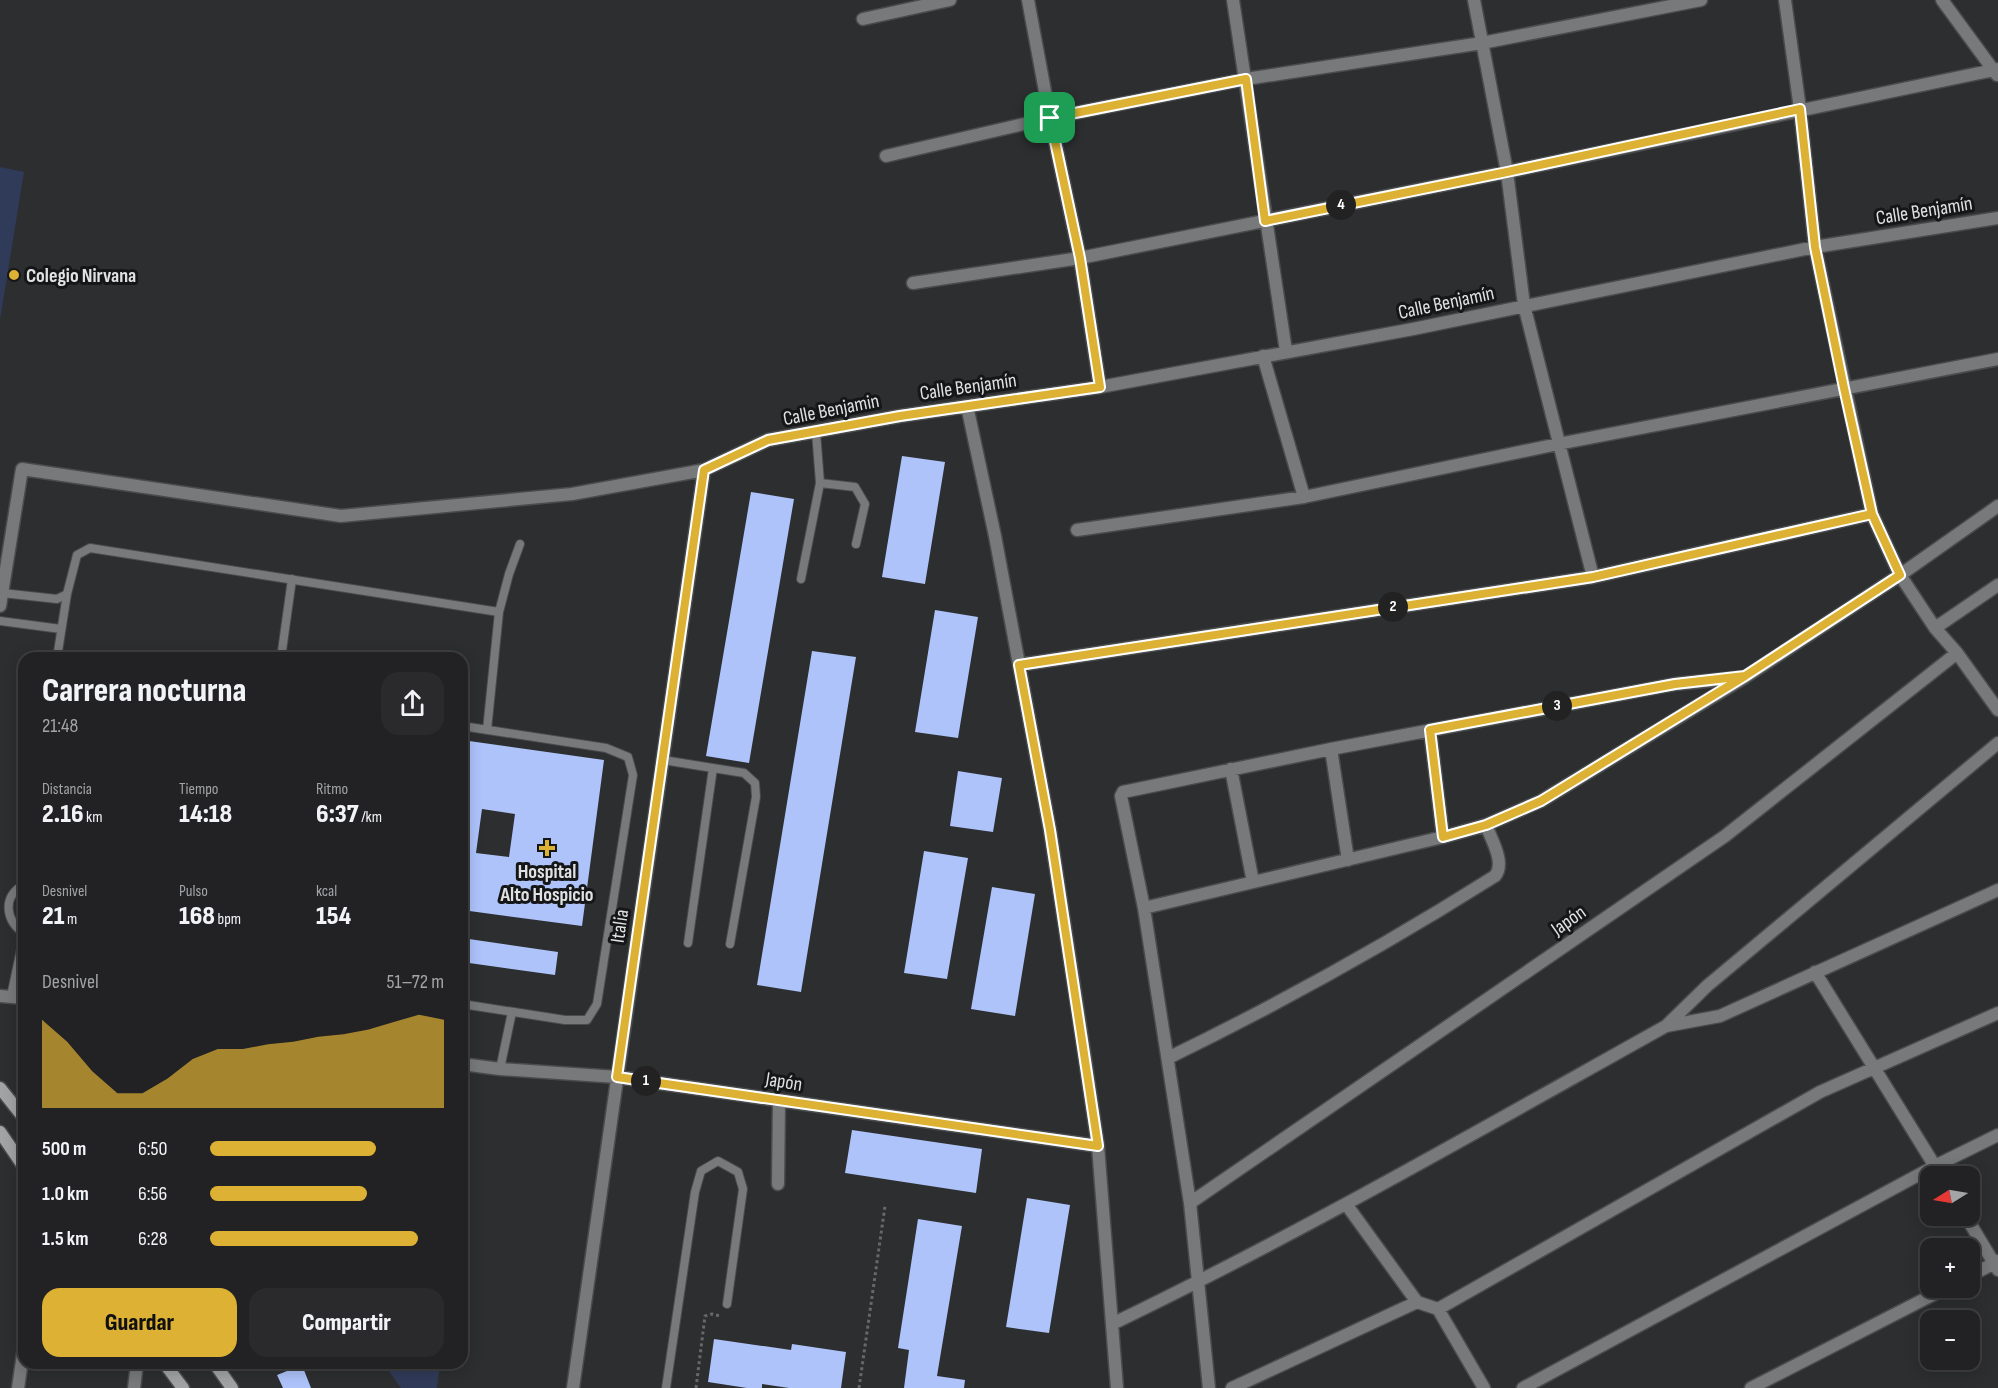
<!DOCTYPE html>
<html lang="es">
<meta charset="utf-8">
<style>
:root{--surface:#222224;--page:#2a2a2c;--text:#f1f3f6;--muted:#a2a4a6;--line:#3f3f41;--accent:#ddb133}
body{margin:0;font-family:"Sofia Sans Condensed",sans-serif;background:var(--page);color:var(--text);height:100vh;display:flex;flex-direction:column;font-size:22px;white-space:nowrap}
*{box-sizing:border-box;margin:0}
p{font-size:20px;color:var(--muted)}
.icon{flex:none;width:33px;height:33px;fill:none;stroke:currentColor;stroke-width:2;stroke-linecap:round;stroke-linejoin:round}
.map{position:relative;flex:1;overflow:hidden}
.drawer{position:absolute;left:18px;top:652px;width:450px;height:717px;display:flex;flex-direction:column;background:var(--surface);border-radius:18px;box-shadow:0 3px 15px #0003,0 0 0 2px var(--line)}
.drawer>*{flex:none}
.needle{width:39px;rotate:259deg}
.buttons{position:absolute;left:1920px;top:1166px;display:grid;gap:12px}
.buttons a{display:grid;place-items:center;width:60px;height:60px;border-radius:12px;background:var(--surface);box-shadow:0 3px 15px #0003,0 0 0 2px var(--line);font-size:30px}
.pin{position:absolute;display:grid;place-items:center;width:51px;height:51px;color:#fff;margin:-26px;border-radius:12px;box-shadow:0 3px 9px #0006}
.km{position:absolute;width:30px;height:30px;margin:-15px;border-radius:50%;background:#222;color:#fff;font-size:16px;line-height:30px;text-align:center}
.round{display:grid;place-items:center;flex:none;width:63px;height:63px;border-radius:18px;background:var(--page)}
.summary{display:flex;align-items:center;justify-content:space-between;height:102px;padding:0 24px}
h1{font-size:33px;font-weight:800;line-height:45px}
.figures{display:grid;grid-template-columns:repeat(3,1fr);gap:9px;height:102px;padding:6px 24px}
.figures div{display:grid;align-content:center}
.figures b{font-size:26px;font-weight:800}
.figures small{font-size:16px;font-weight:400}
.figures p{font-size:16px}
.chart{height:168px;padding:12px 24px}
.chart p{display:flex;justify-content:space-between}
.chart svg{width:100%;height:108px;margin-top:6px;fill:var(--accent);opacity:.7}
.cta{display:flex;gap:12px;margin-top:auto;padding:12px 24px}
.cta a{flex:1;height:69px;border-radius:18px;background:var(--accent);color:#111;font-size:24px;font-weight:800;line-height:69px;text-align:center}
.cta a+a{background:var(--page);color:var(--text)}
ul{padding:0 24px;list-style:none;font-size:20px}
li{display:grid;grid-template-columns:96px 72px 1fr;align-items:center;height:45px}
li i{height:15px;border-radius:8px;background:var(--accent)}
.map>svg:first-child{display:block}
.green{fill:#303b59}
.building{fill:#adc3fa;fill-rule:evenodd}
.lines{fill:none;stroke-linecap:round;stroke-linejoin:round}
.lane-casing{stroke:#4a4b4d;stroke-width:10}
.street-casing{stroke:#4a4b4d;stroke-width:15}
.secondary-casing{stroke:#4a4b4d;stroke-width:15}
.path{stroke:#67686a;stroke-width:3;stroke-dasharray:3 3;stroke-linecap:butt}
.lane{stroke:#78797a;stroke-width:8}
.street{stroke:#78797a;stroke-width:12}
.secondary{stroke:#a2a3a5;stroke-width:12}
.route-casing{stroke:#fff;stroke-width:12}
.route{stroke:#ddb133;stroke-width:8}
.poi-dot{fill:#ddb133;stroke:#151617;stroke-width:2}
.labels{text-anchor:middle;stroke-width:6;stroke-linejoin:round;paint-order:stroke}
.street-label{font-size:20px;fill:#e0e1e3;stroke:#151617}
.poi-label{font-size:20px;font-weight:bold;fill:#e0e1e3;stroke:#151617;text-anchor:start}
</style>
<div class="map">
<svg width="1998" height="1388" viewBox="0 0 1998 1388">
<rect width="100%" height="100%" fill="#2d2e30"/>
<path class="green" d="M0,167L24,172L0,320Z
M384,1364H440L437,1388H401Z"/>
<path class="building" d="M902,456L945,462L925,584L882,577Z
M751,492L794,499L749,763L706,756Z
M935,610L978,617L958,738L915,732Z
M812,651L856,657L801,992L757,985Z
M462,740L604,760L582,926L462,910ZM482,809L515,814L509,857L476,853Z
M958,771L1002,778L993,832L950,826Z
M924,851L968,858L947,979L904,973Z
M992,887L1035,894L1015,1016L971,1009Z
M462,938L558,952L555,975L462,962Z
M852,1130L982,1149L976,1193L845,1173Z
M1027,1198L1070,1205L1049,1333L1006,1327Z
M918,1219L962,1226L937,1376L965,1380L964,1388H904L909,1350L898,1348Z
M714,1339L791,1350L792,1344L846,1352L841,1388H789L762,1384V1388H747L708,1382Z
M302,1365L311,1388H283L277,1375Z"/>
<g class="lines">
<g class="lane-casing">
<path id="lane" d="M820,483L855,487L865,504L856,544
M801,579L820,483L816,432
M2,593L57,599L67,594L77,555L90,548L499,612
M0,621L61,629
M57,658L67,594
M281,658L292,579
M462,726L606,748L628,757L633,775L597,1004L587,1020H565L462,1004
M487,730L499,612L509,574L520,544
M663,760L744,773L755,783L756,797L730,944
M24,885C2,895 5,922 24,933
M688,943L713,768
M11,996L24,935
M500,1069L512,1012
M666,1388L695,1192L701,1171L718,1161L738,1172L743,1189L727,1304"/>
</g>
<g class="street-casing">
<path id="street" d="M1028,0L1050,118L1080,258L1100,387
M1233,0L1286,351
M1474,0L1507,172L1524,305L1593,577
M1785,0L1800,109L1815,247L1872,514L1900,575L1935,628L1957,653L1998,710
M1942,0L1997,75
M863,19L950,0
M886,156L1050,118L1246,79L1482,43L1701,0
M913,283L1080,258L1507,172L1998,69
M1263,356L1304,497
M967,406L995,536L1050,830L1079,1019L1098,1146L1117,1388
M1077,530L1304,497L1558,444L1998,359
M0,606L22,469L341,516L572,494L704,470L768,440L900,416L1100,387L1413,329L1815,247L1998,218
M1935,628L1998,585
M1019,665L1593,577L1872,514
M1430,730L1443,837
M1331,749L1348,860
M1231,769L1253,882
M1144,908L1443,837L1486,825L1541,801L1745,677L1900,575L1998,506
M1815,972L1941,1176
M0,996L24,998
M1666,1026L1707,986L1998,743
M1168,1058C1281,1003 1389,943 1495,876C1506,863 1491,839 1486,825
M462,1064L500,1069L617,1077L1098,1146
M778,1184L779,1101
M1190,1203L1725,836L1957,653
M1346,1204L1417,1302L1438,1309L1484,1388
M1965,1215L1998,1270
M1970,1276L1998,1261
M1438,1309L1820,1092L1998,1013
M1112,1324C1301,1233 1483,1128 1666,1026L1720,1016L1998,890
M18,1388L24,1347
M134,1388L137,1364
M573,1388L704,470
M1209,1388L1190,1203L1144,908L1121,796L1123,792L1331,749L1675,684L1745,677
M1232,1388L1417,1302
M1523,1388L1935,1166L1998,1135
M1751,1388L1948,1287"/>
</g>
<g class="secondary-casing">
<path id="secondary" d="M0,1088L24,1118
M0,1132L24,1167
M165,1364L183,1388
M215,1364L232,1388"/>
</g>
<path class="path" d="M696,1388L705,1316L712,1314L720,1316
M859,1388L885,1206"/>
<use href="#lane" class="lane"/>
<use href="#street" class="street"/>
<use href="#secondary" class="secondary"/>
</g>
<g class="lines">
<g class="route-casing">
<path id="route" d="M1050,118L1080,258L1100,387L900,416L768,440L704,470L617,1077L1098,1146L1050,830L1019,665L1593,577L1872,514L1900,575L1745,676L1541,801L1486,825L1443,837L1430,730L1675,684L1745,676L1900,575L1872,514L1844,388L1815,247L1800,109L1507,172L1265,221L1246,79L1050,118"/>
</g>
<use href="#route" class="route"/>
</g>
<g class="poi-dot">
<circle cx="14" cy="275" r="6"/>
<path d="M544 839h6v6h6v6h-6v6h-6v-6h-6v-6h6z"/>
</g>
<g class="labels">
<g class="street-label">
<text transform="translate(1924 210) rotate(-9)" y="7">Calle Benjamín</text>
<text transform="translate(1446 302) rotate(-12)" y="7">Calle Benjamín</text>
<text transform="translate(968 386) rotate(-8)" y="7">Calle Benjamín</text>
<text transform="translate(831 409) rotate(-11)" y="7">Calle Benjamin</text>
<text transform="translate(1568 920) rotate(-35)" y="7">Japón</text>
<text transform="translate(619 926) rotate(-82)" y="7">Italia</text>
<text transform="translate(784 1081) rotate(9)" y="7">Japón</text>
</g>
<g class="poi-label">
<text x="26" y="282">Colegio Nirvana</text>
<text x="547" y="878" text-anchor="middle">Hospital<tspan x="547" dy="23">Alto Hospicio</tspan></text>
</g>
</g>
</svg>
<div class="buttons">
<a><svg class="needle" viewBox="-14 -14 28 28"><path d="M0-13l5 13h-10z" fill="#e53935"/><path d="M0 13l5-13h-10z" fill="#a2a4a6"/></svg></a>
<a>+</a>
<a>−</a>
</div>
<div class="pin" style="left:1050px;top:118px;background:#1e9e55"><svg class="icon" aria-label="arrive" viewBox="0 0 24 24"><path d="M6 21V4h12l-3 4 3 4H6"/></svg></div>
<b class="km" style="left:646px;top:1081px">1</b>
<b class="km" style="left:1393px;top:607px">2</b>
<b class="km" style="left:1557px;top:706px">3</b>
<b class="km" style="left:1341px;top:205px">4</b>
<section class="drawer">
<div class="summary"><div><h1>Carrera nocturna</h1><p>21:48</p></div><a class="round"><svg class="icon" aria-label="share" viewBox="0 0 24 24"><path d="M12 15V3M7 8l5-5 5 5M5 13v7h14v-7"/></svg></a></div>
<div class="figures">
<div><p>Distancia</p><b>2.16<small> km</small></b></div>
<div><p>Tiempo</p><b>14:18</b></div>
<div><p>Ritmo</p><b>6:37<small> /km</small></b></div>
</div>
<div class="figures">
<div><p>Desnivel</p><b>21<small> m</small></b></div>
<div><p>Pulso</p><b>168<small> bpm</small></b></div>
<div><p>kcal</p><b>154</b></div>
</div>
<div class="chart"><p><span>Desnivel</span>51–72 m</p>
<svg viewBox="0 0 160 44" preserveAspectRatio="none"><path d="M0 44V8L10 17L20 29L30 38L40 38L50 32L60 24L70 20L80 20L90 18L100 17L110 15L120 14L130 12L140 9L150 6L160 8V44z"/></svg>
</div>
<ul>
<li><b>500 m</b>6:50<i style="width:71%"></i></li>
<li><b>1.0 km</b>6:56<i style="width:67%"></i></li>
<li><b>1.5 km</b>6:28<i style="width:89%"></i></li>
</ul>
<div class="cta"><a>Guardar</a><a>Compartir</a></div>
</section>
</div>
